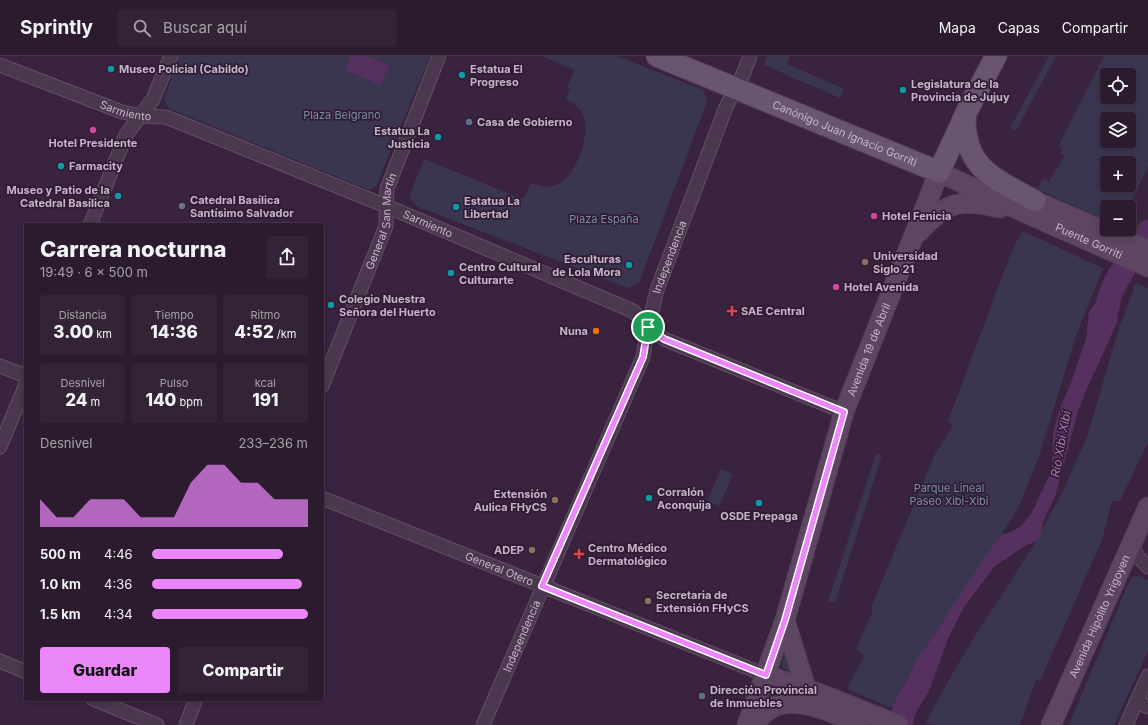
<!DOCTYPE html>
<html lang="es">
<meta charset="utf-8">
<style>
:root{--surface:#2c1a2f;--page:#342337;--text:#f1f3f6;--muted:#a6a1aa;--line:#48384b;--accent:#ec87fb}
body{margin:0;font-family:Inter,sans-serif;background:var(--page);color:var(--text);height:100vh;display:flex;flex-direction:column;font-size:15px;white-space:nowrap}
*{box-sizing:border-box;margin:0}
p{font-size:13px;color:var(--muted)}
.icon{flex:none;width:22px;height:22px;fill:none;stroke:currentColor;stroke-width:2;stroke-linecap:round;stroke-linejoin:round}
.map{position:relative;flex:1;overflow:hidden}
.details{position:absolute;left:24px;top:167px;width:300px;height:478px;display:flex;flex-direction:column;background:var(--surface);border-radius:4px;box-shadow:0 2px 6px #0003,0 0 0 1px var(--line)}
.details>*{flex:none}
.buttons{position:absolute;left:1100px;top:12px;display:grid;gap:8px}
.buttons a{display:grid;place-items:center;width:36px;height:36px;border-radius:4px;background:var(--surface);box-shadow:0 2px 6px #0003,0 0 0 1px var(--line);font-size:20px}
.pin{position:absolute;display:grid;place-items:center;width:34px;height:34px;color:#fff;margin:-17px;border:2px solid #fff;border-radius:50%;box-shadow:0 1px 4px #0007}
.round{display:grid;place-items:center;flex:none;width:42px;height:42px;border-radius:4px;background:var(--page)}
.headline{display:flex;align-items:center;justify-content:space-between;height:68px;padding:0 16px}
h1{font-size:22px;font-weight:800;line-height:30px}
.stats{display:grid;grid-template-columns:repeat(3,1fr);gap:6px;height:68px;padding:4px 16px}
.stats div{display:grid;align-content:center;border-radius:4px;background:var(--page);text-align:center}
.stats b{font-size:17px;font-weight:800}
.stats small{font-size:11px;font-weight:400}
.stats p{font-size:11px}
.chart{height:112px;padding:8px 16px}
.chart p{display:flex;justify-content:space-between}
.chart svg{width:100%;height:72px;margin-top:4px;fill:var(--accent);opacity:.7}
.primary-button{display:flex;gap:8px;margin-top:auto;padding:8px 16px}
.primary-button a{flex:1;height:46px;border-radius:4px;background:var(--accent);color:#111;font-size:16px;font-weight:800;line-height:46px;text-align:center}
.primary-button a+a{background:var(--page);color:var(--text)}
ul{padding:0 16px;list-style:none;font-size:13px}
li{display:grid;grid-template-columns:64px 48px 1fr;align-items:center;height:30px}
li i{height:10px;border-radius:5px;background:var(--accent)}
header{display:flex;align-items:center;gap:24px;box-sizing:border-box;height:56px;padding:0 20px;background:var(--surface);border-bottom:1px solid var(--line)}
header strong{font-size:19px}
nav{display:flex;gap:22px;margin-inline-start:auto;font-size:14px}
.search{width:280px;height:36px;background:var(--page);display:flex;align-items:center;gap:10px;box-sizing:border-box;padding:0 14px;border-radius:4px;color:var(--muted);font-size:15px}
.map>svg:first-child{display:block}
.green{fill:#3a3650;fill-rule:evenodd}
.water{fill:#56305e}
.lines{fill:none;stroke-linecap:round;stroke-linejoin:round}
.river{stroke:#56305e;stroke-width:24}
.street-casing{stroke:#634f66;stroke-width:15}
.secondary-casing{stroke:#544057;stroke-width:21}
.primary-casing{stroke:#544057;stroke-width:23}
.street{stroke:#4b374e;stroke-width:13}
.secondary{stroke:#5e4562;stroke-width:19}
.primary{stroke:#6a556f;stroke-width:21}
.route-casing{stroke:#fff;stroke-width:8}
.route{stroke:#ec87fb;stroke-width:5}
.culture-dot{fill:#0f9aa8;stroke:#301c33;stroke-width:1.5}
.service-dot{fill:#5c6f8a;stroke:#301c33;stroke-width:1.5}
.hotel-dot{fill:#d1479c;stroke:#301c33;stroke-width:1.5}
.worship-dot{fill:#6b7280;stroke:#301c33;stroke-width:1.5}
.education-dot{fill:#8d6e63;stroke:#301c33;stroke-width:1.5}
.health-dot{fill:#e0444e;stroke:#301c33;stroke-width:1.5}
.food-dot{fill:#e8710a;stroke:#301c33;stroke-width:1.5}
.labels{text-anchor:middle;stroke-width:3.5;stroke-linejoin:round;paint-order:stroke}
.poi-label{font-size:11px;font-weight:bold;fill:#c7b3c9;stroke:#301c33;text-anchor:start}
.street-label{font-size:11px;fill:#c7b3c9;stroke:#301c33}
.park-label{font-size:11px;fill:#798fa5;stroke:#301c33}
.water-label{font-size:12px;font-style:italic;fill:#a97ab2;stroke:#301c33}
</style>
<header>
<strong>Sprintly</strong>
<div class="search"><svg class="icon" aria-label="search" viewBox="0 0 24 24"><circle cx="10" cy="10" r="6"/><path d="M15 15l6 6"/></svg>Buscar aquí</div>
<nav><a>Mapa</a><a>Capas</a><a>Compartir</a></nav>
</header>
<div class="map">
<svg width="1148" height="669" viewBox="0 0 1148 669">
<rect width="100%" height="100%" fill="#3a233f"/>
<path class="green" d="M180,0H430L376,130L369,134L168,52L164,42Z
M542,0H617L703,34L707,46L639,227L628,232L416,150L409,141L424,103L520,142H524L531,127C558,138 571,121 580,99C588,77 590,54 566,43L570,33L567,32L575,14Z
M767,0H790L787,8L844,33L840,42L764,9Z
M1049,0H1056L1016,75L1010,72Z
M1104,0H1148V110L1129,152L1107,151V165L1038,133L1042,124L1044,125L1045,122L1049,126L1064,100L1060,97L1063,94L1059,89ZM1107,19H1129V41H1107ZM1107,63H1129V85H1107ZM1107,107H1129V129H1107Z
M1022,175L1103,212L1077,277L1039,400L1019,450L1005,473L929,586L909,619L892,652L847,633L864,600L856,593L872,557V549L935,398L953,370L948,365L1010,199Z
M1136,227L1148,232V386L1120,445H1112L1102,484L1040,625L1036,624L1020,669H933L926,666L951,620L975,580L1034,489L1063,435L1088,378L1118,275Z
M876,398L882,399L835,547L828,545Z
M721,413L733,418L719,450L707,445Z
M1140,520L1148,524V595L1114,669H1069L1128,528L1132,521Z
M785,596L795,618L781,611Z"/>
<path class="water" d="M351,0H367L389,9L381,29L345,14Z
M1148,165V183L1132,176L1142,172Z
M1108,214L1132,225L1126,230L1119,241L1117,266L1103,298L1087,332L1078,355L1056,438L1043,466L1042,477L1037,485L1023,491L994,511L964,551L948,583L929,635L923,645L911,660L892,652L917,604L996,485L1001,479L1013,475L1021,470L1031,458L1052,414L1053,377L1059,355L1070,329L1086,283L1089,256L1102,237Z"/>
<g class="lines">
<path class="river" d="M1108,250C1108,230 1137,194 1148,176
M901,669L904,654L919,627"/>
<g class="street-casing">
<g id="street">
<path id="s1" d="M0,9L122,56L142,60L166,61L386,150L633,255L648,271L664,283L844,356"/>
<path d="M90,169L126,79L153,43L171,0"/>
<path d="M0,310L26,320"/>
<path id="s2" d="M322,330L386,170L387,133L439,0"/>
<path d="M0,391L26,328"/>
<path id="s3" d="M322,442L766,619"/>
<path d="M1131,490L1139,502L1148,511"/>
<path d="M0,605L26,616"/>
<path d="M93,643L157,669"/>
<path d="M1136,646L1148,651"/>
<path d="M186,669L196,643"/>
<path id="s4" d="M483,669L643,301L648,271L657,234L726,51L742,21L750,0"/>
<path d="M1126,669L1148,620"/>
</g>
</g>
<g class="secondary-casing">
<g id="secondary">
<path d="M1021,139L1148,194"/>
<path d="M918,177C946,146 959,142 1000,152"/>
<path d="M785,564L806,633"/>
<path d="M766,619L831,642L898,669"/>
<path id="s5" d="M747,669L785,564L844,356L939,116L1030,159L1148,211"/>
<path d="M752,669C759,662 767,654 776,650C801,640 837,659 860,669"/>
<path id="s6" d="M1051,669L1148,451"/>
</g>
</g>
<g class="primary-casing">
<g id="primary">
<path id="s7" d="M657,0L939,116L968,53L996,0"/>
<path d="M965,60C964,113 994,122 1035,145"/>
</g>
</g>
<use href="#street" class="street"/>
<use href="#secondary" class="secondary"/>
<use href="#primary" class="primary"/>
</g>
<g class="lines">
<g class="route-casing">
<path id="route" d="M648,271L664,283L844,356L785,564L766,619L542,530L643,301Z"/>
</g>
<use href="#route" class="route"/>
</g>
<g class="culture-dot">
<circle cx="111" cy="13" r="4"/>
<circle cx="462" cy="19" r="4"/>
<circle cx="903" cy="34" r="4"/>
<circle cx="438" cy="81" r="4"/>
<circle cx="61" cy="110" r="4"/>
<circle cx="118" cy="140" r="4"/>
<circle cx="456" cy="151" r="4"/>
<circle cx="629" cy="209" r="4"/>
<circle cx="451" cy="217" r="4"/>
<circle cx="331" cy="249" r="4"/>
<circle cx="649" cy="442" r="4"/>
<circle cx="759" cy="447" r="4"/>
</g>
<g class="service-dot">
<circle cx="469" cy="66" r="4"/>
<circle cx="702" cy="640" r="4"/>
</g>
<g class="hotel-dot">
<circle cx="93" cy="74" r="4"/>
<circle cx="874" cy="160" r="4"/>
<circle cx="836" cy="231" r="4"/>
</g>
<circle class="worship-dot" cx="182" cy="150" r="4"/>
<g class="education-dot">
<circle cx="865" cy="206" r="4"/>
<circle cx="555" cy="444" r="4"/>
<circle cx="532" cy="494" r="4"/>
<circle cx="648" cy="545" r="4"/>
</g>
<g class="health-dot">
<path d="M730 249h4v4h4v4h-4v4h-4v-4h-4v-4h4z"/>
<path d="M577 492h4v4h4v4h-4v4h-4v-4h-4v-4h4z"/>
</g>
<circle class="food-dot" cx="596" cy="275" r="4"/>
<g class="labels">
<g class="poi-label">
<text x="119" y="17">Museo Policial (Cabildo)</text>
<text x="470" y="17">Estatua El<tspan x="470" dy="13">Progreso</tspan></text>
<text x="911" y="32">Legislatura de la<tspan x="911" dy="13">Provincia de Jujuy</tspan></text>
<text x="477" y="70">Casa de Gobierno</text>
<text x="430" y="79" text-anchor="end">Estatua La<tspan x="430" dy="13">Justicia</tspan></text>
<text x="93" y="91" text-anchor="middle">Hotel Presidente</text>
<text x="69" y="114">Farmacity</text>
<text x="110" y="138" text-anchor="end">Museo y Patio de la<tspan x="110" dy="13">Catedral Basílica</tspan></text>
<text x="190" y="148">Catedral Basílica<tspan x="190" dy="13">Santísimo Salvador</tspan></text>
<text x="464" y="149">Estatua La<tspan x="464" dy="13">Libertad</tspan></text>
<text x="882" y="164">Hotel Fenicia</text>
<text x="873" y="204">Universidad<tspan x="873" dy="13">Siglo 21</tspan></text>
<text x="621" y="207" text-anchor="end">Esculturas<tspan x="621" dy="13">de Lola Mora</tspan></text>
<text x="459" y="215">Centro Cultural<tspan x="459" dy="13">Culturarte</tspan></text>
<text x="844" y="235">Hotel Avenida</text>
<text x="339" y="247">Colegio Nuestra<tspan x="339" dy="13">Señora del Huerto</tspan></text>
<text x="741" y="259">SAE Central</text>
<text x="588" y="279" text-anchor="end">Nuna</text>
<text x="657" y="440">Corralón<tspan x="657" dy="13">Aconquija</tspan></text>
<text x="547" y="442" text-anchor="end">Extensión<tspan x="547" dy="13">Aulica FHyCS</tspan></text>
<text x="759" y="464" text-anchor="middle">OSDE Prepaga</text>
<text x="588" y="496">Centro Médico<tspan x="588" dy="13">Dermatológico</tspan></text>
<text x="524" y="498" text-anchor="end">ADEP</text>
<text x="656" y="543">Secretaria de<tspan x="656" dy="13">Extensión FHyCS</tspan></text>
<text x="710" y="638">Dirección Provincial<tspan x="710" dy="13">de Inmuebles</tspan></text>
</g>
<g class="street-label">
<text dy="4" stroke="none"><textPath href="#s1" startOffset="134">Sarmiento</textPath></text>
<text dy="4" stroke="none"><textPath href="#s7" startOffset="203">Canónigo Juan Ignacio Gorriti</textPath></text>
<text dy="4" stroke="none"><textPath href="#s2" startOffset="176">General San Martín</textPath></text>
<text dy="4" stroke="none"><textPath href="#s1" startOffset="458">Sarmiento</textPath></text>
<text dy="4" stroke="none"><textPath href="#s5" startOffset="751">Puente Gorriti</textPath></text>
<text dy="4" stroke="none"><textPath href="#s4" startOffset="505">Independencia</textPath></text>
<text dy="4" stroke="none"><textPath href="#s5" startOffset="395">Avenida 19 de Abril</textPath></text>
<text dy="4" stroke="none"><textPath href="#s3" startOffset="191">General Otero</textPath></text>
<text dy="4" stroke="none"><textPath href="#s6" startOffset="119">Avenida Hipólito Yrigoyen</textPath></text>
<text dy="4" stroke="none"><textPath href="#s4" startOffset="97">Independencia</textPath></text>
</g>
<g class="park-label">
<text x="342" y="63">Plaza Belgrano</text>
<text x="604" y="167">Plaza España</text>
<text x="949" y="436">Parque Lineal<tspan x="949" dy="13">Paseo Xibi-Xibi</tspan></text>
</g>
<g class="water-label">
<text transform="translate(1061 388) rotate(-80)" y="4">Río Xibi Xibi</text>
</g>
</g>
</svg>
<div class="buttons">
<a><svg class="icon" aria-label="locate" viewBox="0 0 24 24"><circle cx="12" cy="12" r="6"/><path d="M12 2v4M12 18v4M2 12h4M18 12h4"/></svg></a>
<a><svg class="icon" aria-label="layers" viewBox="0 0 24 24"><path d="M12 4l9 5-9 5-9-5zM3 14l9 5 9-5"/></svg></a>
<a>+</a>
<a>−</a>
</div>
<div class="pin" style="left:648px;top:271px;background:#1e9e55"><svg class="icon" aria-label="arrive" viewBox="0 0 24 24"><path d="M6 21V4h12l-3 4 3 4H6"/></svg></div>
<section class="details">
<div class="headline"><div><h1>Carrera nocturna</h1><p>19:49 · 6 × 500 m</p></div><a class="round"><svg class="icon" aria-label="share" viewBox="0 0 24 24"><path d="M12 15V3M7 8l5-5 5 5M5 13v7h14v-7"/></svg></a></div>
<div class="stats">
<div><p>Distancia</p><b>3.00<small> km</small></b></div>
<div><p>Tiempo</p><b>14:36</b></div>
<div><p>Ritmo</p><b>4:52<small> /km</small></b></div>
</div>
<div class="stats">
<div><p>Desnivel</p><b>24<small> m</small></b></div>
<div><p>Pulso</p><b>140<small> bpm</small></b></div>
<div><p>kcal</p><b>191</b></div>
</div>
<div class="chart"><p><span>Desnivel</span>233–236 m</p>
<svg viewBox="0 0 160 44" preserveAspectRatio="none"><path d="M0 44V27L10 38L20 38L30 27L40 27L50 27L60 38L70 38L80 38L90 17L100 6L110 6L120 17L130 17L140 27L150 27L160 27V44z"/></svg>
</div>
<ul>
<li><b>500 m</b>4:46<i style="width:84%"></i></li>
<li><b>1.0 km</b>4:36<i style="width:96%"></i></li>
<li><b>1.5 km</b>4:34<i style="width:100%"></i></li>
</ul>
<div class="primary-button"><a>Guardar</a><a>Compartir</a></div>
</section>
</div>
